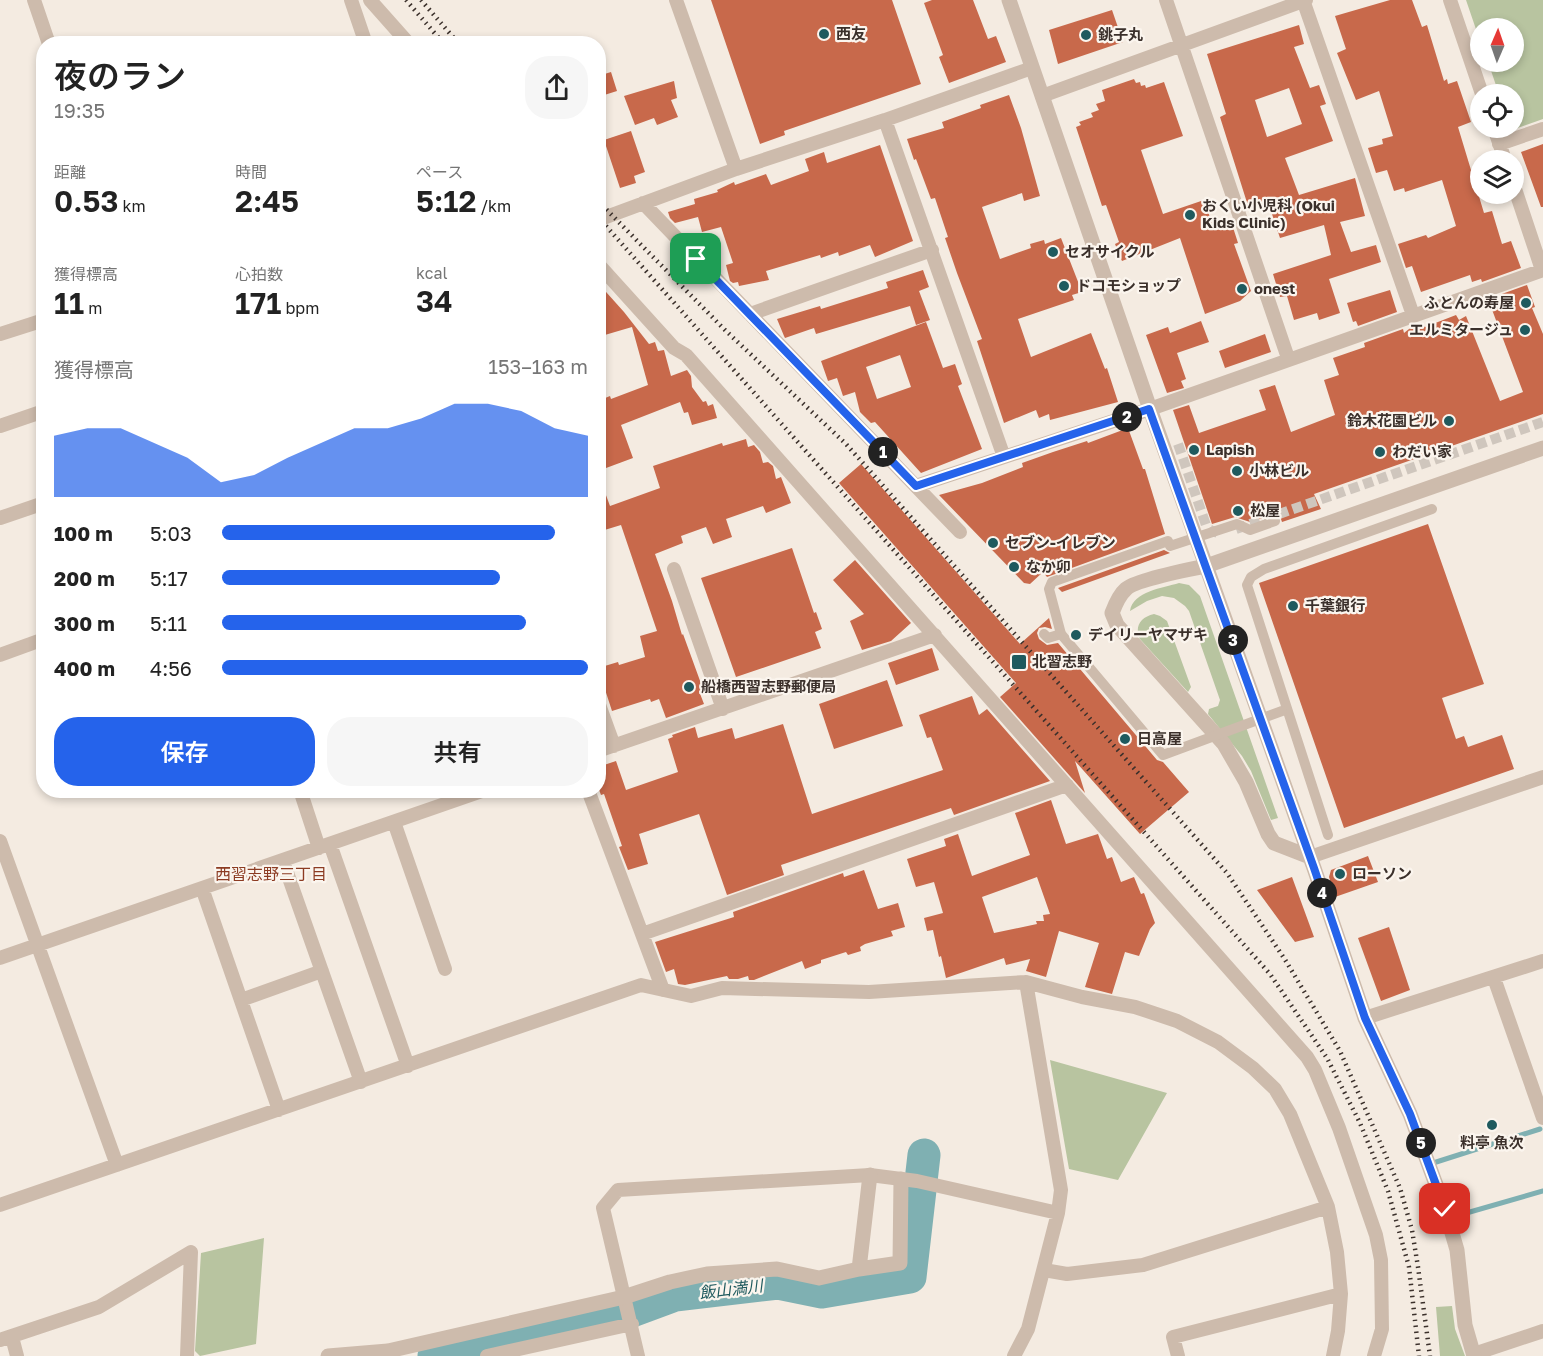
<!DOCTYPE html>
<html lang="ja">
<meta charset="utf-8">
<style>
:root{--surface:#fff;--page:#f6f6f6;--text:#222;--muted:#767676;--accent:#2563eb}
body{margin:0;font-family:"Golos Text","Noto Sans JP",sans-serif;background:var(--page);color:var(--text);height:100vh;display:flex;flex-direction:column;font-size:22px;white-space:nowrap}
*{box-sizing:border-box;margin:0}
p{font-size:20px;color:var(--muted)}
.icon{flex:none;width:33px;height:33px;fill:none;stroke:currentColor;stroke-width:2;stroke-linecap:round;stroke-linejoin:round}
.map{position:relative;flex:1;overflow:hidden}
.sheet{position:absolute;left:36px;top:36px;width:570px;height:762px;display:flex;flex-direction:column;background:var(--surface);border-radius:24px;box-shadow:0 3px 9px #0003}
.sheet>*{flex:none}
.needle{width:39px;rotate:2deg}
.buttons{position:absolute;left:1470px;top:18px;display:grid;gap:12px}
.buttons a{display:grid;place-items:center;width:54px;height:54px;border-radius:50%;background:var(--surface);box-shadow:0 3px 9px #0003;font-size:30px}
.pin{position:absolute;display:grid;place-items:center;width:51px;height:51px;color:#fff;margin:-26px;border-radius:12px;box-shadow:0 3px 9px #0006}
.km{position:absolute;width:30px;height:30px;margin:-15px;border-radius:50%;background:#222;color:#fff;font-size:16px;line-height:30px;text-align:center}
.round{display:grid;place-items:center;flex:none;width:63px;height:63px;border-radius:24px;background:var(--page)}
.summary{display:flex;align-items:center;justify-content:space-between;height:102px;padding:0 18px}
h1{font-size:33px;font-weight:600;line-height:45px}
.metrics{display:grid;grid-template-columns:repeat(3,1fr);gap:9px;height:102px;padding:6px 18px}
.metrics div{display:grid;align-content:center}
.metrics b{font-size:30px;font-weight:600}
.metrics small{font-size:16px;font-weight:400}
.metrics p{font-size:16px}
.chart{height:168px;padding:12px 18px}
.chart p{display:flex;justify-content:space-between}
.chart svg{width:100%;height:108px;margin-top:6px;fill:var(--accent);opacity:.7}
.primary-button{display:flex;gap:12px;margin-top:auto;padding:12px 18px}
.primary-button a{flex:1;height:69px;border-radius:24px;background:var(--accent);color:#fff;font-size:24px;font-weight:600;line-height:69px;text-align:center}
.primary-button a+a{background:var(--page);color:var(--text)}
ul{padding:0 18px;list-style:none;font-size:20px}
li{display:grid;grid-template-columns:96px 72px 1fr;align-items:center;height:45px}
li i{height:15px;border-radius:8px;background:var(--accent)}
.map>svg:first-child{display:block}
.green{fill:#b8c4a0}
.lines{fill:none;stroke-linecap:round;stroke-linejoin:round}
.stream{stroke:#7fb0b2;stroke-width:5}
.river{stroke:#7fb0b2;stroke-width:33}
.building{fill:#c8694b;fill-rule:evenodd}
.pedestrian-tunnel{stroke:#cfc6bd;stroke-width:10;stroke-dasharray:10 5;stroke-linecap:butt}
.pedestrian{stroke:#cdbbac;stroke-width:10}
.minor{stroke:#cdbbac;stroke-width:14}
.tertiary{stroke:#cdbbac;stroke-width:15}
.rail{stroke:#3b302b;stroke-width:4.5;stroke-dasharray:1.5 4.5;stroke-linecap:butt}
.pedestrian-bridge{stroke:#cdbbac;stroke-width:10}
.route-casing{stroke:#fff;stroke-width:12}
.route{stroke:#2563eb;stroke-width:8}
.poi-dot{fill:#1f5a5e;stroke:#fbf5ee;stroke-width:2}
.labels{text-anchor:middle;stroke-width:4.5;stroke-linejoin:round;paint-order:stroke}
.poi-label{font-size:15px;font-weight:bold;fill:#3b302b;stroke:#fbf5ee;text-anchor:start}
.neighbourhood-label{font-size:16px;fill:#8c3b22;stroke:#fbf5ee}
.water-label{font-size:16px;font-style:italic;fill:#1f5a5e;stroke:#fbf5ee}
</style>
<div class="map">
<svg width="1543" height="1356" viewBox="0 0 1543 1356">
<rect width="100%" height="100%" fill="#f4ebe1"/>
<path class="green" d="M1466,0H1543V119L1512,130L1511,128H1514V94H1499L1488,62H1514V28H1480V41Z
M1179,583L1189,585L1200,596L1278,818L1271,820L1251,771L1242,756L1208,714L1209,709L1218,706L1220,700L1189,611L1185,606L1174,598L1162,596L1147,601L1130,611C1133,591 1163,588 1179,583Z
M1154,614L1160,616L1167,621L1191,687L1188,692L1139,638C1135,625 1141,617 1154,614Z
M1050,1060L1167,1093L1118,1180L1069,1169Z
M264,1238L256,1344L200,1356L195,1351L201,1253Z
M1452,1306L1455,1329L1465,1356H1440L1436,1307Z"/>
<g class="lines">
<path class="stream" d="M1430,1164L1540,1129
M1449,1218L1543,1191"/>
<path class="river" d="M434,1356L621,1315L675,1295L778,1283L822,1292L910,1277L924,1155"/>
</g>
<path class="building" d="M711,0H892L921,84L784,131L785,135L760,144Z
M932,0H973L988,39L996,36L1006,62L949,83L939,57L943,55L924,3Z
M1390,0H1412L1422,27L1427,25L1444,81L1447,79L1448,84L1457,81L1471,122L1458,127L1484,213L1492,211L1502,244L1511,241L1521,268L1482,282L1481,279L1472,282L1470,275L1421,292L1412,266L1406,268L1398,244L1426,235L1428,238L1456,226L1442,180L1405,192L1404,188L1394,191L1387,170L1376,173L1368,148L1383,144L1382,139L1393,136L1379,91L1356,100L1337,53L1346,49L1335,16Z
M1112,10L1123,42L1058,64L1049,30Z
M1299,25L1304,44L1294,47L1310,88L1319,85L1326,104L1320,106L1333,141L1285,158L1299,195L1355,178L1365,216L1340,222L1351,252L1376,245L1381,262L1329,279L1340,313L1319,320L1317,313L1294,320L1287,296L1280,297L1273,274L1331,255L1324,225L1280,238L1268,202L1249,209L1220,117L1226,114L1207,54ZM1289,88L1302,124L1267,137L1255,100Z
M611,72L617,91L598,97V76Z
M1134,79L1136,83L1140,82L1141,86L1145,85L1146,88L1164,82L1183,136L1141,150L1163,214L1204,200L1212,223L1230,218L1238,243L1234,244L1251,291L1240,301L1205,314L1180,238L1122,261L1115,244L1119,242L1106,205L1102,206L1076,127L1081,125L1079,122L1093,117L1091,113L1099,110L1096,104L1105,101L1102,90Z
M674,81L677,98L671,100L678,117L657,125L654,118L635,125L624,96Z
M1009,95L1021,128L1040,196L1024,201L1022,193L982,207L1000,259L1031,248L1030,244L1044,240L1045,244L1061,238L1082,292L1072,295L1074,300L1018,319L1031,357L1091,333L1105,369L1107,368L1118,402L1050,420L1049,414L1039,418L1036,410L1004,423L977,341L982,339L957,273L945,238L948,237L935,198L931,199L916,159L914,160L907,139L944,128L942,122L981,108L980,105Z
M631,131L645,172L634,176L636,183L620,188L604,140Z
M1543,144V207H1541L1521,152Z
M880,145L913,241L875,257L870,245L839,256L838,252L821,258L820,255L766,271L769,280L739,286L738,282L733,283L730,281L726,265L733,263L721,227L702,232L698,217L675,223L670,218L668,212L695,204L694,199L718,192L717,190L734,182L735,185L766,174L771,185L809,171L805,159L824,152L827,163Z
M923,270L929,287L919,291L930,320L916,325L910,306L816,334L814,328L785,338L784,336L777,319L820,306L821,309L888,288L886,282Z
M598,283L624,312L649,344L655,342L658,351L664,350L671,376L687,370L691,376L692,387L703,402L706,401L708,406L713,404L717,418L692,425L688,412L684,413L680,402L621,425L633,458L598,471V401L610,396L611,399L648,385L632,327L598,337Z
M1527,285L1535,307L1532,308L1543,334V414L1314,494L1321,509L1282,522L1280,516L1276,514L1250,522L1235,517L1212,524L1173,410L1189,405L1199,433L1266,410L1259,390L1275,385L1291,432L1335,415L1324,380L1339,375L1333,358L1365,347L1364,343L1403,329L1404,333L1414,325L1420,323L1425,327L1456,315L1459,320L1466,316L1500,401L1523,392L1488,299Z
M1390,290L1397,312L1358,326L1356,321L1353,322L1347,303Z
M1201,321L1209,342L1177,353L1186,379L1181,381L1184,388L1167,393L1146,335L1168,327L1170,333Z
M926,322L943,368L955,364L962,384L958,386L982,449L921,473L875,422L871,423L860,412L855,392L843,396L837,378L828,381L821,361ZM900,355L911,387L877,399L866,367Z
M1265,334L1271,352L1225,368L1219,351Z
M1128,428L1143,469H1145L1165,534L1047,577L1043,572L1030,584L1024,583L939,495L982,483L1023,467L1022,463L1053,452L1087,441L1088,443Z
M746,439L748,447L754,445L760,452L763,463L768,462L773,466L776,479L781,477L791,503L766,513L763,506L726,519L732,537L713,544L706,527L681,536L683,543L655,554L672,601L682,635L683,634L703,689L699,691L704,704L666,718L659,699L651,702L650,699L612,711L598,668L618,662L619,665L645,657L640,636L657,631L621,525L598,532V479H600L610,506L660,488L653,466L722,443L723,446Z
M861,464L1020,644L1049,618L1052,629L1045,627L1039,628L1037,633L1039,639L1047,645L1058,643L1157,760L1163,762L1189,792L1140,834L1075,761L1085,793L1000,697L1016,683L839,483Z
M1428,524L1484,684L1442,698L1456,739L1464,736L1468,747L1502,735L1514,769L1344,828L1259,583Z
M792,548L814,613L816,612L822,629L815,632L821,648L736,677L701,578Z
M1164,550L1170,553L1062,592L1058,588Z
M855,560L911,623L891,641L862,650L850,621L864,614L833,580Z
M932,648L939,670L896,685L888,663Z
M887,680L903,726L834,749L819,704Z
M972,696L979,715L987,709L1050,781L954,815L951,808L781,865L784,875L727,895L699,814L639,834L648,864L628,870L619,847L622,846L604,794L601,795L598,787V767L616,761L626,790L678,772L668,739L673,737L672,735L695,727L698,738L732,728L735,739L783,724L812,814L943,770L931,737L927,738L919,715Z
M1051,800L1066,844L1098,834L1107,859L1112,857L1121,882L1134,877L1141,894L1144,893L1155,923L1150,929L1139,956L1125,952L1112,994L1085,987L1099,943L1059,931L1046,977L1026,971L1030,959L1006,965L1004,958L946,978L941,956L939,957L933,930L927,931L924,918L943,913L934,882L916,887L907,859L946,846L944,839L958,834L972,876L1030,855L1015,813ZM1037,877L1050,914L1043,915L1044,921H1036L1037,924L994,933L982,897Z
M1368,856L1378,882L1335,897L1329,877L1331,870Z
M864,870L878,909L898,903L905,927L891,931L893,936L865,944L860,947L861,951L848,955L846,952L821,960V963L805,969L802,961L754,980H749L748,976L738,979H729L727,976L685,985L678,984L674,969L666,972L655,942L734,917L733,912L843,873L844,877Z
M1292,877L1314,937L1295,942L1257,890Z
M1389,927L1410,990L1381,1001L1358,938Z"/>
<g class="lines">
<path class="pedestrian-tunnel" d="M1178,444L1206,525L1210,530L1218,533
M1236,529L1543,422"/>
<path class="pedestrian" d="M1044,634L1048,638L1061,634
M1328,835L1247,585L1251,577L1264,569L1432,509"/>
<path class="minor" d="M34,0L49,44
M351,0L366,44
M370,0L409,44
M676,0L736,169
M1166,0L1288,358
M1303,0L1413,315
M1450,0L1482,94
M1042,96L1306,0
M885,120L1004,457
M1494,128L1505,160
M1499,144L1543,129
M1514,186L1542,270
M643,203L960,532
M598,220L736,169L885,120L1032,68
M598,264L674,348L686,355L1307,1057L1315,1070L1339,1128L1376,1235L1381,1260L1382,1329L1374,1356
M750,314L932,250
M0,334L44,320
M0,426L44,411
M916,486L1150,409L1543,270
M0,518L44,503
M674,569L723,709
M0,655L44,639
M598,702L614,746
M598,751L935,635
M300,790L319,848
M588,790L663,990
M394,822L445,969
M0,841L117,1165
M330,844L408,1066
M1310,857L1543,777
M283,861L361,1082
M202,888L279,1110
M642,934L1067,785
M0,958L485,790
M1494,978L1543,1118
M241,1000L322,971
M1365,1018L1543,961
M0,1205L641,985L691,996L722,988L869,992L1026,982L1082,997L1135,1007L1177,1021L1218,1042L1253,1068L1275,1089L1290,1114L1328,1207L1337,1252L1341,1294L1338,1331L1333,1356
M1044,1270L1067,1274L1143,1265L1328,1207
M12,1337L17,1356
M0,1340L99,1307L191,1252L187,1356
M1474,1354L1543,1331
M487,1356L632,1324
M638,1356L603,1208L618,1190L870,1175L917,1181L1058,1213
M1014,1356L1028,1329L1058,1213L1061,1190L1026,982
M1178,1356L1173,1337L1341,1294"/>
<path class="tertiary" d="M1009,0L1150,409L1314,868L1365,1018L1410,1114L1445,1209L1457,1250L1465,1325L1474,1356
M1310,857L1274,843L1268,834L1246,782L1224,744L1117,625L1112,613C1115,605 1119,595 1126,589C1135,580 1191,569 1206,566L1543,448
M859,1269L900,1263L901,1179
M328,1356L388,1351L624,1297L670,1282L707,1274L777,1269L819,1278L859,1269L870,1175"/>
<path class="rail" d="M406,0L444,44
M421,0L459,44
M598,201L726,331L846,444L1227,873L1284,958L1340,1051L1400,1188L1412,1230L1418,1267L1430,1356
M598,217L1270,974L1327,1058L1360,1123L1388,1191L1409,1267L1419,1356"/>
<path class="pedestrian-bridge" d="M1275,521L1250,530L1237,524L1170,546L1168,541L1052,582L1049,589L1061,634L1163,755L1282,711"/>
</g>
<g class="lines">
<g class="route-casing">
<path id="route" d="M696,259L916,486L1149,409L1314,868L1365,1018L1410,1114L1445,1209"/>
</g>
<use href="#route" class="route"/>
</g>
<g class="poi-dot">
<circle cx="824" cy="34" r="6"/>
<circle cx="1086" cy="35" r="6"/>
<circle cx="1190" cy="215" r="6"/>
<circle cx="1053" cy="252" r="6"/>
<circle cx="1064" cy="286" r="6"/>
<circle cx="1242" cy="289" r="6"/>
<circle cx="1526" cy="303" r="6"/>
<circle cx="1525" cy="330" r="6"/>
<circle cx="1449" cy="421" r="6"/>
<circle cx="1194" cy="450" r="6"/>
<circle cx="1380" cy="452" r="6"/>
<circle cx="1237" cy="471" r="6"/>
<circle cx="1238" cy="511" r="6"/>
<circle cx="993" cy="543" r="6"/>
<circle cx="1014" cy="567" r="6"/>
<circle cx="1293" cy="606" r="6"/>
<circle cx="1076" cy="635" r="6"/>
<rect x="1011" y="654" width="16" height="16" rx="3"/>
<circle cx="689" cy="687" r="6"/>
<circle cx="1125" cy="739" r="6"/>
<circle cx="1340" cy="874" r="6"/>
<circle cx="1492" cy="1125" r="6"/>
</g>
<g class="labels">
<g class="poi-label">
<text x="836" y="39">西友</text>
<text x="1098" y="40">銚子丸</text>
<text x="1202" y="211">おくい小児科 (Okui<tspan x="1202" dy="17">Kids Clinic)</tspan></text>
<text x="1065" y="257">セオサイクル</text>
<text x="1076" y="291">ドコモショップ</text>
<text x="1254" y="294">onest</text>
<text x="1514" y="308" text-anchor="end">ふとんの寿屋</text>
<text x="1513" y="335" text-anchor="end">エルミタージュ</text>
<text x="1437" y="426" text-anchor="end">鈴木花園ビル</text>
<text x="1206" y="455">Lapish</text>
<text x="1392" y="457">わだい家</text>
<text x="1249" y="476">小林ビル</text>
<text x="1250" y="516">松屋</text>
<text x="1005" y="548">セブン-イレブン</text>
<text x="1026" y="572">なか卯</text>
<text x="1305" y="611">千葉銀行</text>
<text x="1088" y="640">デイリーヤマザキ</text>
<text x="1032" y="667">北習志野</text>
<text x="701" y="692">船橋西習志野郵便局</text>
<text x="1137" y="744">日高屋</text>
<text x="1352" y="879">ローソン</text>
<text x="1492" y="1148" text-anchor="middle">料亭 魚次</text>
</g>
<g class="neighbourhood-label">
<text x="271" y="880">西習志野三丁目</text>
</g>
<g class="water-label">
<text transform="translate(731 1289) rotate(-7)" y="6">飯山満川</text>
</g>
</g>
</svg>
<div class="buttons">
<a><svg class="needle" viewBox="-14 -14 28 28"><path d="M0-13l5 13h-10z" fill="#e53935"/><path d="M0 13l5-13h-10z" fill="#767676"/></svg></a>
<a><svg class="icon" aria-label="locate" viewBox="0 0 24 24"><circle cx="12" cy="12" r="6"/><path d="M12 2v4M12 18v4M2 12h4M18 12h4"/></svg></a>
<a><svg class="icon" aria-label="layers" viewBox="0 0 24 24"><path d="M12 4l9 5-9 5-9-5zM3 14l9 5 9-5"/></svg></a>
</div>
<div class="pin" style="left:696px;top:259px;background:#1e9e55"><svg class="icon" aria-label="arrive" viewBox="0 0 24 24"><path d="M6 21V4h12l-3 4 3 4H6"/></svg></div>
<div class="pin" style="left:1445px;top:1209px;background:#d93025"><svg class="icon" aria-label="check" viewBox="0 0 24 24"><path d="M5 12l5 5 9-10"/></svg></div>
<b class="km" style="left:883px;top:452px">1</b>
<b class="km" style="left:1127px;top:417px">2</b>
<b class="km" style="left:1233px;top:640px">3</b>
<b class="km" style="left:1322px;top:893px">4</b>
<b class="km" style="left:1421px;top:1143px">5</b>
<section class="sheet">
<div class="summary"><div><h1>夜のラン</h1><p>19:35</p></div><a class="round"><svg class="icon" aria-label="share" viewBox="0 0 24 24"><path d="M12 15V3M7 8l5-5 5 5M5 13v7h14v-7"/></svg></a></div>
<div class="metrics">
<div><p>距離</p><b>0.53<small> km</small></b></div>
<div><p>時間</p><b>2:45</b></div>
<div><p>ペース</p><b>5:12<small> /km</small></b></div>
</div>
<div class="metrics">
<div><p>獲得標高</p><b>11<small> m</small></b></div>
<div><p>心拍数</p><b>171<small> bpm</small></b></div>
<div><p>kcal</p><b>34</b></div>
</div>
<div class="chart"><p><span>獲得標高</span>153–163 m</p>
<svg viewBox="0 0 160 44" preserveAspectRatio="none"><path d="M0 44V19L10 16L20 16L30 22L40 28L50 38L60 35L70 28L80 22L90 16L100 16L110 12L120 6L130 6L140 9L150 16L160 19V44z"/></svg>
</div>
<ul>
<li><b>100 m</b>5:03<i style="width:91%"></i></li>
<li><b>200 m</b>5:17<i style="width:76%"></i></li>
<li><b>300 m</b>5:11<i style="width:83%"></i></li>
<li><b>400 m</b>4:56<i style="width:100%"></i></li>
</ul>
<div class="primary-button"><a>保存</a><a>共有</a></div>
</section>
</div>
